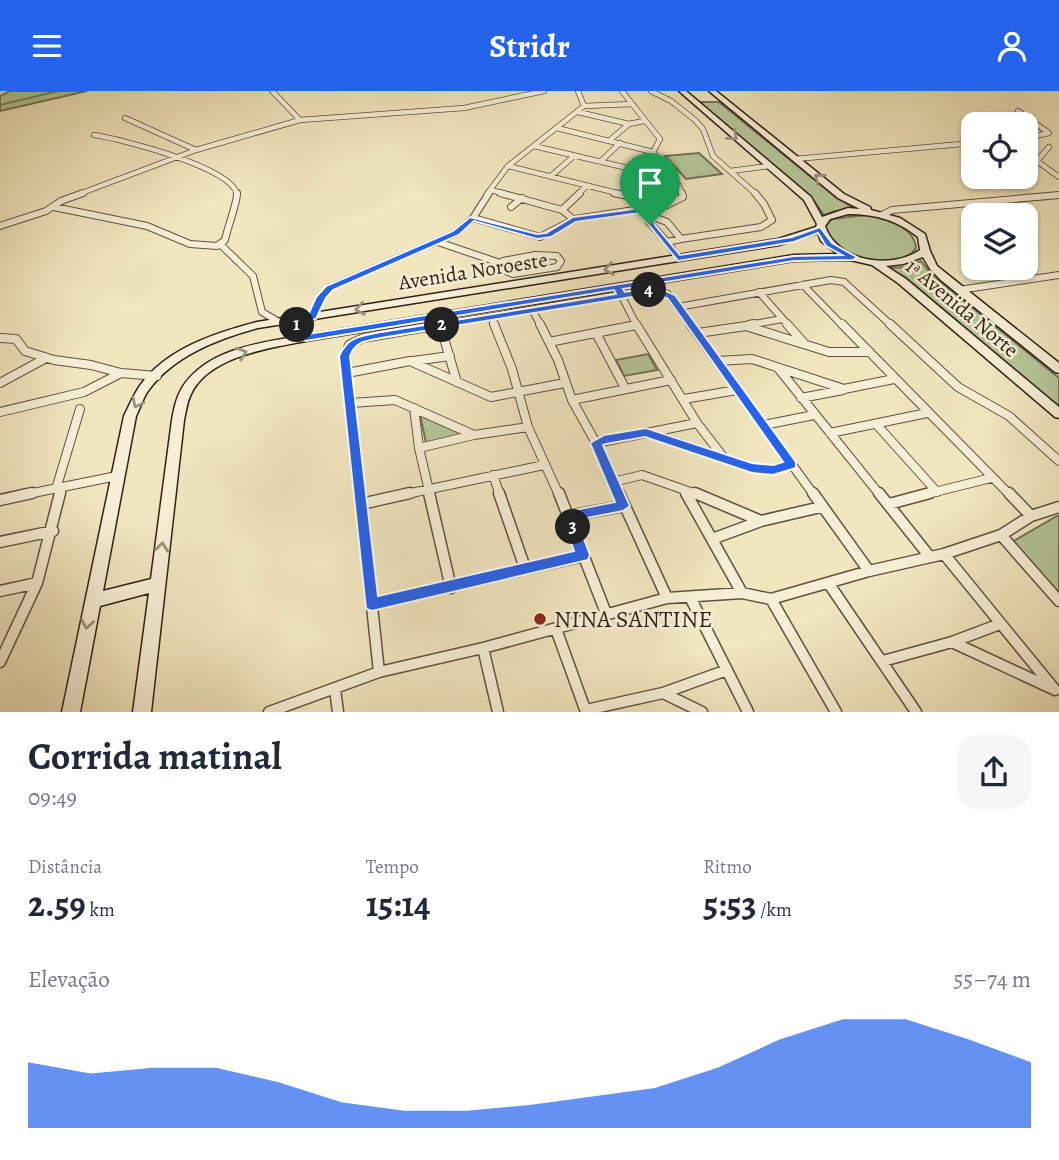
<!DOCTYPE html>
<html lang="pt">
<meta charset="utf-8">
<style>
:root{--surface:#fff;--page:#f6f6f7;--text:#1f2937;--muted:#747a83;--accent:#2563eb}
body{margin:0;font-family:Alegreya,serif;background:var(--page);color:var(--text);height:100vh;display:flex;flex-direction:column;font-size:26px;white-space:nowrap}
*{box-sizing:border-box;margin:0}
p{font-size:23px;color:var(--muted)}
.icon{flex:none;width:38px;height:38px;fill:none;stroke:currentColor;stroke-width:2;stroke-linecap:round;stroke-linejoin:round}
.map{position:relative;height:621px;overflow:hidden}
.panel{display:flex;flex-direction:column;background:var(--surface);flex:1}
.panel>*{flex:none}
.controls{position:absolute;left:961px;top:21px;display:grid;gap:14px}
.controls a{display:grid;place-items:center;width:77px;height:77px;border-radius:14px;background:var(--surface);box-shadow:0 2px 5px #0004;font-size:35px}
.pin{position:absolute;display:grid;place-items:center;width:60px;height:60px;color:#fff;margin:-72px -30px;border-radius:50% 50% 50% 0;rotate:-45deg;box-shadow:0 0 7px #0007}
.pin .icon{rotate:45deg}
.km{position:absolute;width:35px;height:35px;margin:-18px;border-radius:50%;background:#222;color:#fff;font-size:19px;line-height:35px;text-align:center}
.round{display:grid;place-items:center;flex:none;width:74px;height:74px;border-radius:21px;background:var(--page)}
.headline{display:flex;align-items:center;justify-content:space-between;height:119px;padding:0 28px}
h1{font-size:38px;font-weight:600;line-height:52px}
.stats{display:grid;grid-template-columns:repeat(3,1fr);gap:10px;height:119px;padding:7px 28px}
.stats div{display:grid;align-content:center}
.stats b{font-size:35px;font-weight:600}
.stats small{font-size:19px;font-weight:400}
.stats p{font-size:19px}
.chart{height:196px;padding:14px 28px}
.chart p{display:flex;justify-content:space-between}
.chart svg{width:100%;height:126px;margin-top:7px;fill:var(--accent);opacity:.7}
header{display:flex;justify-content:space-between;align-items:center;height:91px;padding:0 28px;background:var(--accent);color:#fff;font-size:32px;font-weight:600}
.map>svg:first-child{display:block}
.green{fill:#b4c696;stroke:#727257;stroke-width:2}
.lines{fill:none;stroke-linecap:round;stroke-linejoin:round}
.stream{stroke:#717f74;stroke-width:2}
.street-far3-casing{stroke:#615142;stroke-width:6}
.street-far2-casing{stroke:#615142;stroke-width:8}
.street-far1-casing{stroke:#615142;stroke-width:10}
.street-casing{stroke:#615142;stroke-width:13}
.secondary-casing{stroke:#311f18;stroke-width:3}
.street-far3{stroke:#f6efd5;stroke-width:4.5}
.street-far2{stroke:#f6efd5;stroke-width:6}
.street-far1{stroke:#f6efd5;stroke-width:8}
.street{stroke:#f6efd5;stroke-width:10}
.secondary{fill:#f6efd5;fill-rule:evenodd}
.oneway{stroke:#9d9180}
.route{fill:#2563eb;stroke:#fff;stroke-width:2;fill-rule:evenodd}
.poi-dot{fill:#8f2418;stroke:#f6efd5;stroke-width:2.5}
.labels{text-anchor:middle;stroke-width:5;stroke-linejoin:round;paint-order:stroke}
.street-label{font-size:21px;fill:#311f18;stroke:#f6efd5}
.near-poi-label{font-size:24px;fill:#311f18;stroke:#f6efd5;text-anchor:start}
</style>
<header><svg class="icon" aria-label="menu" viewBox="0 0 24 24"><path d="M4 6h16M4 12h16M4 18h16"/></svg>Stridr<svg class="icon" aria-label="person" viewBox="0 0 24 24"><circle cx="12" cy="8" r="4"/><path d="M4 21q1-7 8-7t8 7"/></svg></header>
<div class="map">
<svg width="1059" height="621" viewBox="0 0 1059 621">
<rect width="100%" height="100%" fill="#f1e6be"/>
<filter id="stains"><feTurbulence type="fractalNoise" baseFrequency=".00286" numOctaves="4"/><feColorMatrix values="0 0 0 0 .2 0 0 0 0 .09 0 0 0 0 .02 0 0 0 .5 -.17"/></filter>
<radialGradient id="worn" r=".72"><stop offset=".6" stop-color="#630" stop-opacity="0"/><stop offset="1" stop-color="#630" stop-opacity=".3"/></radialGradient>
<path class="green" d="M10,0H87L0,20V5Z
M698,11H719L838,108L858,119L835,120L824,124L814,110Z
M699,62L722,83L686,88L665,65Z
M866,124C884,128 914,134 916,157C903,178 861,171 842,160C835,155 829,145 823,138L832,128Z
M921,170L930,182L1059,287V317L905,186L888,177L907,176Z
M648,263L657,279L624,285L616,269Z
M420,324L465,344L426,352Z
M1057,425H1059V502L1012,451Z"/>
<g class="lines">
<path class="stream" d="M0,14L58,0"/>
<g class="street-far3-casing">
<path id="street-far3" d="M272,0L300,29
M622,0L660,48L653,61L678,93L682,103
M651,0L671,10L695,29L703,38L713,65L756,103
M584,15L632,13
M1018,20L1049,42L1026,47
M578,21L629,33L644,30
M125,27L196,59
M557,37L653,61
M94,44C121,48 231,76 237,103
M610,49L629,33
M534,55L674,88
M1049,56L1037,70L1059,86
M795,68L973,52
M600,71L620,52
M508,75L621,103
M730,80L769,75
M551,85L574,65
M491,99L506,103
M79,103L196,59L300,29L464,17L544,0
M487,103L508,75L584,15L578,0
M578,103L587,95
M624,103L643,82"/>
</g>
<g class="street-far2-casing">
<path id="street-far2" d="M500,102L562,119L573,128
M614,102L632,106L650,117
M623,104L625,102
M54,116L147,135L190,153L217,155L225,149C227,138 238,109 237,102
M511,116L522,107
M562,119L580,102
M882,124L892,119L1059,104
M473,127L540,146L575,128L667,114L683,106L682,102
M656,127L667,131L681,148L667,151L649,131Z
M0,135L46,120L61,110L83,102
M681,148L761,136L772,129L764,113L755,102
M438,151L500,172
M667,151L678,167
M220,153L253,185L262,221L279,231
M535,164L557,165L561,170L557,176L513,183L501,178L500,172L503,170Z
M803,194L843,235
M617,196L637,235
M959,199L1059,184
M759,201L789,235
M678,216L831,189L844,191L892,235
M533,220L541,235
M312,226L321,206L329,197L456,142L473,127L489,102
M491,226L495,235
M749,234L782,228
M435,235L648,199L668,203L691,235
M631,235L636,234"/>
</g>
<g class="street-far1-casing">
<path id="street-far1" d="M494,233L512,278L528,336L559,404
M540,233L558,269L572,309L596,352L620,404
M636,233L697,332L724,367
M690,233L814,404
M787,233L803,251
M842,233L1010,404
M890,233L958,296L1009,325L1059,370
M440,234L457,291
M749,234L754,233
M596,242L625,297
M698,242L746,235L829,261H866
M0,247L16,248L25,260L54,269L91,274L121,282L157,285
M549,251L636,234
M413,270L450,265
M717,270L752,268L844,298L894,288
M778,277L880,404
M347,282L410,270L491,306L565,292
M0,292L46,267
M801,307L843,299
M684,308L737,299
M572,309L671,289
M351,312L395,309L474,344L528,336
M414,317L419,357L430,404
M0,321L84,301L121,282
M764,334L814,324
M877,334L937,401
M646,341L752,377L773,379L792,374
M830,342L927,322
M596,352L697,332
M419,357L474,344
M493,384L500,404
M613,391L642,384L699,404
M56,398L80,318
M685,400L687,404
M23,404L117,385
M60,404L62,396
M360,404L345,265L349,254L363,247L445,233
M402,404L544,374
M923,404L991,387"/>
</g>
<g class="street-casing">
<path id="street" d="M360,402L379,581
M429,402L451,497
M499,402L525,477
M559,402L606,522
M619,402L667,507
M686,402L742,502
M695,402L761,430L821,416
M813,402L869,480
M879,402L930,466
M1009,402L1031,425
M0,409L32,402
M361,413L410,402
M889,413L930,402
M569,425L623,415
M1001,444L1059,510
M712,448L761,430
M0,451L53,440
M944,463L1055,599
M829,493L916,621
M0,500L37,492
M690,506L748,621
M771,508L836,621
M372,513L583,465
M556,538L586,621
M952,551L1051,597
M483,557L498,621
M883,570L952,551L1000,533
M0,571L37,492L60,402
M335,598L338,621
M663,602L702,621
M586,619L663,602L727,579
M269,621L379,581L483,557L667,507L742,502L771,508L869,480L944,463L1001,444L1031,425L1059,416"/>
</g>
<g class="secondary-casing">
<path id="secondary" d="M679,0H686L811,106L822,126L848,117L860,118L838,107L709,0H716L844,103L870,116L871,119L900,127L925,143L930,160L937,175L1059,272V282L1055,281L942,190L930,178L923,166L903,173L886,175L906,188L1059,316V327L1055,326L898,192L872,174L850,169L794,170L306,250C270,257 209,265 191,303C187,311 186,320 184,329L151,621H133L149,502L100,515L80,621H62L124,325C129,315 133,305 139,296C165,258 215,242 257,231L778,148L816,136L817,133L804,109ZM848,123C875,123 897,129 918,146L920,159C891,179 837,171 825,135L830,128ZM818,142L821,150L838,163L794,164L306,244C264,251 207,257 182,297C176,307 174,318 172,329L151,488L103,500L136,325C140,317 143,307 148,300C173,265 218,248 258,237L779,154Z"/>
</g>
<use href="#street-far3" class="street-far3"/>
<use href="#street-far2" class="street-far2"/>
<use href="#street-far1" class="street-far1"/>
<use href="#street" class="street"/>
<use href="#secondary" class="secondary"/>
</g>
<defs><path id="oneway-chevron" d="M-2-3.5L2.5 0L-2 3.5" fill="none" stroke-width="1.6" stroke-linecap="round" stroke-linejoin="round" transform="scale(1.75)"/></defs>
<g class="oneway">
<use href="#oneway-chevron" transform="translate(733 45) rotate(41)"/>
<use href="#oneway-chevron" transform="translate(819 87) rotate(-141)"/>
<use href="#oneway-chevron" transform="translate(609 178) rotate(171)"/>
<use href="#oneway-chevron" transform="translate(360 218) rotate(170)"/>
<use href="#oneway-chevron" transform="translate(242 262) rotate(-20)"/>
<use href="#oneway-chevron" transform="translate(137 312) rotate(117)"/>
<use href="#oneway-chevron" transform="translate(162 456) rotate(-83)"/>
<use href="#oneway-chevron" transform="translate(87 533) rotate(100)"/>
</g>
<path class="route" d="M641,117L653,127L655,134L680,164L792,146L820,136L832,152L857,166L853,169L794,170L623,198L625,201L657,196L675,204L796,371V377L773,384L752,382L645,346L606,353L603,354L630,415L623,420L577,429L590,464L588,469L372,520L366,518L339,265C348,245 361,245 381,241L616,203L614,199L306,250L292,240C292,230 298,225 308,224L316,206L326,195L453,140L470,126L537,143L546,142L573,126ZM639,122L678,170L794,151L818,142L826,155L842,164L794,165L308,243L302,239V235L307,230L316,228L326,207L333,199L459,144L474,130L537,148L551,146L576,131ZM656,202L668,208L783,371L773,374L752,372L646,337L604,344L590,352L615,411L564,421L562,425L574,460L378,505L350,265C356,250 366,250 381,247Z"/>
<circle class="poi-dot" cx="540" cy="528" r="7"/>
<g class="labels">
<g class="street-label">
<text transform="translate(473 180) rotate(-9)" y="7">Avenida Noroeste</text>
<text transform="translate(962 217) rotate(40)" y="7">1ᵃ Avenida Norte</text>
</g>
<g class="near-poi-label">
<text x="554" y="536">NINA SANTINE</text>
</g>
</g>
<rect width="100%" height="100%" filter="url(#stains)"/>
<rect width="100%" height="100%" fill="url(#worn)"/>
</svg>
<div class="controls">
<a><svg class="icon" aria-label="locate" viewBox="0 0 24 24"><circle cx="12" cy="12" r="6"/><path d="M12 2v4M12 18v4M2 12h4M18 12h4"/></svg></a>
<a><svg class="icon" aria-label="layers" viewBox="0 0 24 24"><path d="M12 4l9 5-9 5-9-5zM3 14l9 5 9-5"/></svg></a>
</div>
<div class="pin" style="left:650px;top:134px;background:#1e9e55"><svg class="icon" aria-label="arrive" viewBox="0 0 24 24"><path d="M6 21V4h12l-3 4 3 4H6"/></svg></div>
<b class="km" style="left:297px;top:234px">1</b>
<b class="km" style="left:442px;top:234px">2</b>
<b class="km" style="left:573px;top:436px">3</b>
<b class="km" style="left:649px;top:199px">4</b>
</div>
<section class="panel">
<div class="headline"><div><h1>Corrida matinal</h1><p>09:49</p></div><a class="round"><svg class="icon" aria-label="share" viewBox="0 0 24 24"><path d="M12 15V3M7 8l5-5 5 5M5 13v7h14v-7"/></svg></a></div>
<div class="stats">
<div><p>Distância</p><b>2.59<small> km</small></b></div>
<div><p>Tempo</p><b>15:14</b></div>
<div><p>Ritmo</p><b>5:53<small> /km</small></b></div>
</div>
<div class="chart"><p><span>Elevação</span>55–74 m</p>
<svg viewBox="0 0 160 44" preserveAspectRatio="none"><path d="M0 44V21L10 25L20 23L30 23L40 28L50 35L60 38L70 38L80 36L90 33L100 30L110 23L120 13L130 6L140 6L150 13L160 21V44z"/></svg>
</div>
</section>
